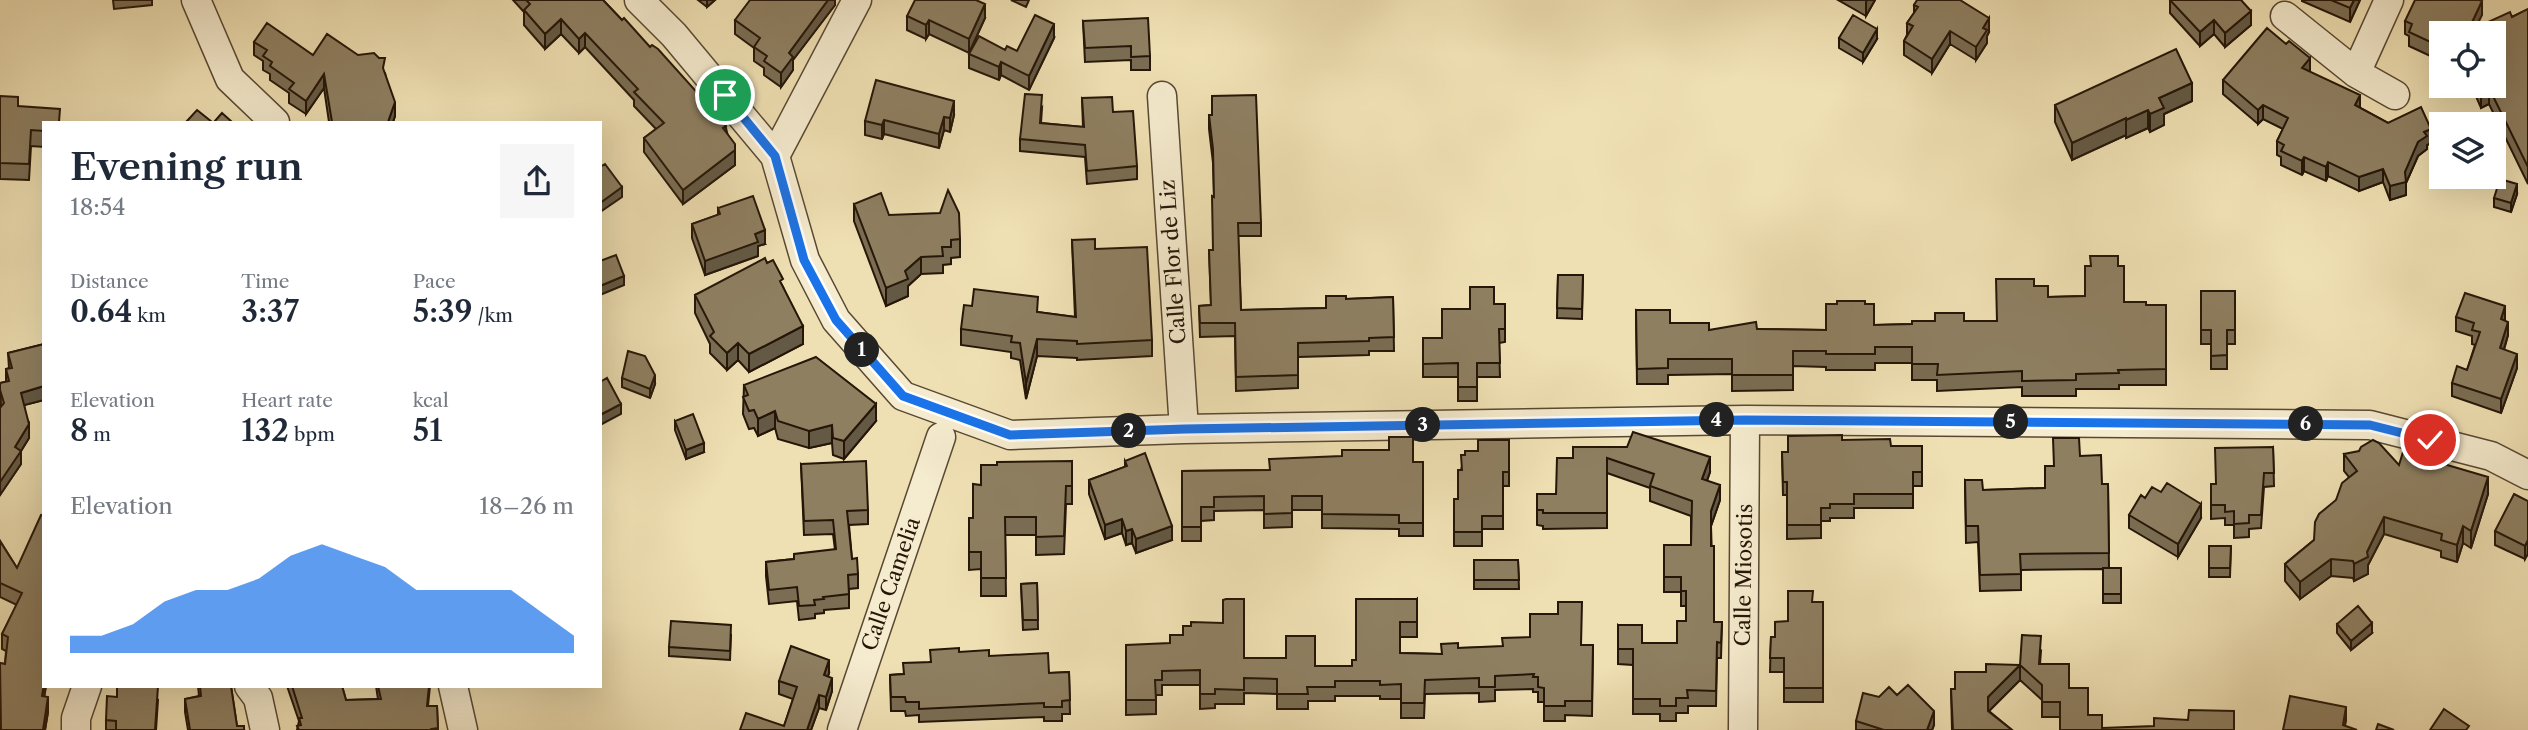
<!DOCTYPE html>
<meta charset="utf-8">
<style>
:root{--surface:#fff;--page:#f6f6f7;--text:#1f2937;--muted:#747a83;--accent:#1a73e8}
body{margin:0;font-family:"Libre Caslon Text",serif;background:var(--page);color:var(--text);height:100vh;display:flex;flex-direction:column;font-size:26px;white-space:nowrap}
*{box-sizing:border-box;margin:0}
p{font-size:23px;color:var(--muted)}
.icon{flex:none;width:38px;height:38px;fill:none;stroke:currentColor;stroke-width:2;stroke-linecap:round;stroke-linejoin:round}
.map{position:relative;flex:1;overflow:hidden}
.side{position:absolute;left:42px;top:121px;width:560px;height:567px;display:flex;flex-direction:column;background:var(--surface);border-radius:0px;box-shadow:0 7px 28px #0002}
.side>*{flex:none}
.tools{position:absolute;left:2429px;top:21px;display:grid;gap:14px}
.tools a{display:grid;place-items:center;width:77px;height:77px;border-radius:0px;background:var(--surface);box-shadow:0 7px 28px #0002;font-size:35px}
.pin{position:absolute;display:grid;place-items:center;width:60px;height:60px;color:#fff;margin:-30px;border:4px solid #fff;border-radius:50%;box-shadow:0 2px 7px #0007}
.km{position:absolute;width:35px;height:35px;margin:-18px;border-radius:50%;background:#222;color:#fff;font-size:19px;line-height:35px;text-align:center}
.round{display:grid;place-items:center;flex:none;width:74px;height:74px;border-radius:0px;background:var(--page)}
.overview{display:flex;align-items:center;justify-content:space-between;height:119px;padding:0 28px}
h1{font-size:38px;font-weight:600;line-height:52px}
.metrics{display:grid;grid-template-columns:repeat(3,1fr);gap:10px;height:119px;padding:7px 28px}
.metrics div{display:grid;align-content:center}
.metrics b{font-size:30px;font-weight:600}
.metrics small{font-size:19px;font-weight:400}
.metrics p{font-size:19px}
.chart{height:196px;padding:14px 28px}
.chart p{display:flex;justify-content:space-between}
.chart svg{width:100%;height:126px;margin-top:7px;fill:var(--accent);opacity:.7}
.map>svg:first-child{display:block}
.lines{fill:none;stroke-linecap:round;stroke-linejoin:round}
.minor-casing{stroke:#584833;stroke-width:31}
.minor{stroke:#f5ebce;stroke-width:28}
.wall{fill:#7a6d53;stroke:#251608;stroke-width:2}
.shaded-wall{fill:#635944;stroke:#251608;stroke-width:2}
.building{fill:#8e7f61;stroke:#251608;stroke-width:2}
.route-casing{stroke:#fff;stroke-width:14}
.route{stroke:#1a73e8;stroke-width:9}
.labels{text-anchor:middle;stroke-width:5;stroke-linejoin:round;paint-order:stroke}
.street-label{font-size:21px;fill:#251608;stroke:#f5ebce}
</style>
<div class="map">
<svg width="2528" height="730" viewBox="0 0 2528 730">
<rect width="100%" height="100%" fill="#efe0b3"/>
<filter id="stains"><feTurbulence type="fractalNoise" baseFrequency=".00286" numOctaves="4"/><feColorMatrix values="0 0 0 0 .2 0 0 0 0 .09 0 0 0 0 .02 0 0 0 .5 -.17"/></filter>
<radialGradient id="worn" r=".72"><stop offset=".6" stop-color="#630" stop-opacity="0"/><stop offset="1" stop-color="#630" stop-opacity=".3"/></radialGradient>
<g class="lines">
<g class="minor-casing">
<path id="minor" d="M196,0L230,79L275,122
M639,0L674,35L775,156L805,260L836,320L903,396L1010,435L1184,429L1745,420L2370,425L2491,456L2528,475
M2285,16L2356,73L2395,95
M2356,73L2389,0
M1162,96L1184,429
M775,156L857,0
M249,686L258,698L265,730
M453,686L463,730
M76,730V718L87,686
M842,730L941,437
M1743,730L1745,420"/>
</g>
<use href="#minor" class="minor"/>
</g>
<path class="wall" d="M113,0H152V5L114,9Z
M513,0H603L622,20L650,47L725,124L735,165L683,204L644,152V138L656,129L634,106V100L585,47L579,53L561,34L545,49L524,25V12Z
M698,0H715L707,7Z
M835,0V5L793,60V70L781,87L764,75V68L754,61V48L735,34V20Z
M1011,0H1029L1026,7Z
M1838,0H1875L1866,16Z
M2170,0H2241L2251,25L2225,47L2214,34L2200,46L2170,13Z
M2302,0H2360L2350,22L2302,1Z
M1914,5L1989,32L1987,36V43L1976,60L1950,44L1932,73L1904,55V41L1907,35V23L1914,13Z
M2528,9V184L2489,104L2481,108L2475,94V86H2494V33H2477V27L2512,17Z
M2482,15L2441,33V61L2409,46V36L2405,34V21Z
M907,16L985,18L969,53L929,34L926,39L907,30Z
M1083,21L1150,56V70H1131V60L1085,62Z
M1054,38L1029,90L1001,75L999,80L969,68V54L1005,50L1017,51Z
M1839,38L1877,39L1863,62L1839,48Z
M254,42L313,55L385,73L395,116L393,122H329L324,88L306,114L289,103V93L270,80V74L263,70V61L254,55Z
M2310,72L2360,108L2388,123L2431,143L2427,145V149L2418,156L2406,183V195L2390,200L2383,182L2359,191L2328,176L2326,181L2304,171L2302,175L2281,165V157L2277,155V141L2283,129L2263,119L2258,124L2223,94V80Z
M0,96L18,106L60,122H44V147L31,146L29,180L0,179Z
M1082,98L1113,112L1137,166V179L1087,184L1085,157L1020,151V139L1042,108L1041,123L1083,127Z
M2192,101L2164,114V125L2150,132L2148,128L2126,138V135L2072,160L2055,122V105Z
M954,115L950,132L944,130L939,148L884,134L882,139L865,135V121Z
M1209,115H1212L1261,223V236H1238L1241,310L1326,308L1346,299L1393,297L1394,351H1369V355L1298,357V388L1236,391L1235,336L1200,337L1199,306L1211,305L1209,250H1213L1214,197L1213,163L1209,129Z
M2517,194L2511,212L2494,207V198Z
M854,204L960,239V257L951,258V264L943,265V273L921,274L908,286V296L886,306L854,221Z
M718,208L765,244L758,246V256L705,275L692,238V224L718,215Z
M1072,240L1095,249L1152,340V356L1077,360V358L1037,356L1026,399L1020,360L1011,358V352L961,345V329L1038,312L1075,317Z
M767,263L783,287L803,344L749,372L738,360L727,370L710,353V344L695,313V295Z
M2118,266L2124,302L2146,305H2166V385H2119V389H2076V396H2022V387L1937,391V380H1912V363H1875V370H1826V367L1793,366V390L1732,391V374L1668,375V384H1637L1636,310L1670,323L1709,330L1757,329L1826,330L1865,304L1874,325L1912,324L1964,321H1997L2034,286L2048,297L2085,296Z
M1558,275H1583L1582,319L1557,318Z
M2201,291H2235V344H2227V369H2211V344H2201Z
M1494,304H1505V342L1499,343L1500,377H1477V401H1458V377H1423V338H1442L1470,309Z
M2456,317L2505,321L2508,335L2504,350L2517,368L2501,413L2452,396V383L2467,370L2475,345L2472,344V336L2456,331Z
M44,344V400L24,405L29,438L21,451V464L0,495V408L1,407L0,383L6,382V369L9,368L8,353Z
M622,378L655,384L650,398L622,387Z
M744,385L876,421L844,459L833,455L832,443L809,448L778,439L775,428L758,436L754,428L749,429L743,414Z
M675,421L704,452L686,459L675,430Z
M1509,440V486H1503V529H1482V546H1454V499H1458L1461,470L1465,455Z
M1842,440L1891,446H1922V486H1913V508H1854V518H1830V521H1821V538L1787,539V495H1783L1782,452H1788Z
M1573,447L1710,472L1707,481L1720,500L1711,526L1714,622H1722L1721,658H1717L1716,706H1688V713H1676V721H1660V714H1633V665L1618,664V625L1642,643H1677L1686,621V606H1681V592H1664V545H1691V516L1650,501V488L1607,473V528L1543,529V526L1537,525V494H1556L1573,458Z
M2273,447L2274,486L2264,487L2261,528L2249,529V537L2234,538V525H2225V518L2211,519V484H2216Z
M2344,454L2399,465L2488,494L2471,548L2463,543L2457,562L2441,557V551L2384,534L2368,565V574L2354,581L2353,578L2331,576L2300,599L2285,581V564L2314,540L2349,477L2344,471Z
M2080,456L2102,484H2108L2109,568H2121V603H2103V569L2021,570V590L1980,591L1978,542L1966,543L1965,480L1983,490L2045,488L2053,466Z
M1072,461V504H1066L1064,554L1036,555V535H1005L1006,596H981V569L969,570V518H973L981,485Z
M1125,461L1172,540L1136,553L1132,543L1126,545L1122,533L1105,539L1089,494V480L1125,467Z
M1413,462H1423V536H1399V529L1322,528V510H1292V527L1264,528V510L1214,511V520L1201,521V541H1182V471L1269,470Z
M801,464L868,510V524L849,525L852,559L858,574V588L849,589V608L824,610V613L815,614V618L799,620L797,601L769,604L766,576V562L794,559L835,550L833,534L804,535Z
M2145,498L2201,518L2178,557L2129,528V515Z
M2528,501L2525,559L2495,545V531Z
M0,541L17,568L44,686H46L44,696L48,712L45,730H0V663L5,664L6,651L2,649V634L17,605L0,597Z
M2209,546H2231L2230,577H2209Z
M1474,560H1518L1519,589H1474Z
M1037,583L1038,629L1023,630L1021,584Z
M1417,599V637H1400V653L1441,654L1458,648L1593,645L1592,716L1565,715V721H1544V702H1538V692H1533V689L1495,690V701L1479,702V693L1425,694L1424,718H1401V699H1380V696H1335V701H1308V709H1277V694L1244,693V704H1215V708L1200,709V685H1162V695H1156V714L1126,715V645L1315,666H1352L1356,660Z
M1812,602H1823V702H1784V672H1770L1771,637H1775L1788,621Z
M2337,624L2372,633L2351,650L2337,633Z
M731,635L730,660L669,656V647Z
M2041,651L2040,664L2069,688L2088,715L2102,728L2234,730H2060V717H2042V700L2020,680L1989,711L2012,730H1952L1951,689H1955L2020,665Z
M959,652L989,656L1049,673L1069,672L1070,714H1062V721H1044V717L919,722V715L906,716L905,711H891L890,675L903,674L930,662Z
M829,673L828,676L832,691L826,710L819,708L811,730H740L784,726L793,699L779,694V681Z
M198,686H231L237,726L244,730H188L185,712V699L199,696Z
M287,686H342L346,700L378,699L376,686H430L428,706H437L438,730H297L299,721Z
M1897,695L1934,725L1932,730H1856V721L1879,697Z
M158,700L156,730H106V720Z"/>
<path class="shaded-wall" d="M707,0H715L707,7Z
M828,0H835V5L793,60V70L781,87V73L789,53Z
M1867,0H1875L1866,16V2Z
M2354,0H2360L2350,22V8Z
M2482,1V15L2473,33H2467Z
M985,4V18L969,53V39Z
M2251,11V25L2225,47V33Z
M1989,18V32L1987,36V43L1976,60V47L1983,28Z
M561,19V34L545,49V34Z
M929,20V34L926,39V25Z
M2214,20V34L2200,46V32Z
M1054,24V38L1029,90V76Z
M1877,29V39L1863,62V53Z
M1950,31V44L1932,73V59Z
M585,33V47L579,53V39Z
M2310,58V72L2302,68Z
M1001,62V75L999,80V67Z
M324,74V88L306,114V101Z
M2192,83V101L2164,114V125L2150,132V114L2159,98Z
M2489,88V104L2481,108V91Z
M2360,95V109L2355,105Z
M954,101V115L950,132V118Z
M395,102V116L393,122H388Z
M2263,105V119L2258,124V110Z
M2148,110V128L2126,138V120Z
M944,117V130L939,148V134Z
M2126,118V135L2072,160V143Z
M884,120V134L882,139V125Z
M2431,129V143L2427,145V149L2418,156L2406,183V195L2390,200V186L2424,132Z
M735,150V165L683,204V190Z
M2304,157V171L2302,175V161Z
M2328,162V176L2326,181V167Z
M2383,169V182L2359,191V177Z
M2517,184V194L2511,212V203Z
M622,187V197L600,212V203Z
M765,230V244L758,246V256L705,275V261L755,234Z
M921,257V274L908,286V296L886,306V288Z
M624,276V285L600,295V286Z
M2505,306V320L2501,333V319Z
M2508,322V335L2500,362V348Z
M803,326V344L749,372V354Z
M1037,339V356L1026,399V383Z
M738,343V360L727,370V353Z
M2517,354V368L2501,413V399Z
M655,375V384L650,398V389Z
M44,386V400L21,406V393Z
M621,404V414L600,425V415Z
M876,404V421L844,459V441Z
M775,411V428L758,436V419Z
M29,424V438L21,451V464L0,495V482L15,447Z
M832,425V443L809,448V431Z
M704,443V452L686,459V450Z
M1710,457V472L1702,494V479Z
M2488,477V494L2471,548V531Z
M1720,485V500L1711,526V511Z
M2201,504V518L2178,557V544Z
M2384,517V534L2368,565V574L2354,581V564L2367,552Z
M1122,519V533L1105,539V525Z
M1172,526V540L1136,553V539Z
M2463,526V543L2457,562V545Z
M1132,529V543L1126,545V531Z
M2528,540V554L2525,559V546Z
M2331,559V576L2300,599V582Z
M2372,623V633L2351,650V641Z
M829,660V673L824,688V675Z
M2020,665V680L1988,712V697Z
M832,678V691L826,710V697Z
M44,686H46L42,711V696Z
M819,695V708L811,730H807Z
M48,697V712L45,730H43Z
M2346,707V721L2344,730L2343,725Z
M1934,711V725L1932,730H1927Z"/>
<path class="building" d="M526,0H603L622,20L624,18L650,47L652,45L658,49L701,97L706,93L725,117L721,120L726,126L723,128L735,144V150L683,190L644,138L664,123L634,92L638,89L585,33L579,39L561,19L545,34L524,10L530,4Z
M750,0H828L789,53L793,57L781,73L764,61L767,56L754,47L760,38L735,20Z
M915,0H976L985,4L969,39L929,20L926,25L907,16Z
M1917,0H1960L1989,18L1983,28L1987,30L1976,47L1950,31L1932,59L1904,41L1913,26L1907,23L1918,7L1914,5Z
M2170,0H2241L2251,11L2225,33L2214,20L2200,32Z
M2331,0H2354L2350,8Z
M2415,0H2479L2482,1L2467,33H2441V47L2409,32L2412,24L2405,21Z
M2528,9V167L2489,88L2481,91L2478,86H2494V69L2495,68L2494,65V33H2479L2477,27L2510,12L2512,17Z
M1035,15L1054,24L1029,76L1001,62L999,67L969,54L979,36L1005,50L1007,46L1017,51Z
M1853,15L1877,29L1863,53L1839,38Z
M1148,18L1150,56L1131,57V46L1085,48L1083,21Z
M267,23L313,55L327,34L358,55L374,53L379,58H385L383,68L395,102L388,122H332L324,74L306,101L289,89L294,83L270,66L272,62L263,56L267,50L254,42Z
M2267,28L2286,44L2289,41L2310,58L2302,68L2360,95L2355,105L2388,123L2421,107L2431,129L2424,132L2427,136L2418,142L2405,172L2406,182L2390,186L2383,169L2359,177L2328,162L2326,167L2304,157L2302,161L2281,151L2284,145L2277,141L2288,118L2263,105L2258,110L2223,80Z
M2176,49L2192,83L2159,98L2164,108L2150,114L2148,110L2126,120V118L2072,143L2055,105Z
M876,80L954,101L950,118L944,117L939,134L884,120L882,125L865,121Z
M1025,94L1042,95L1040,123L1084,127L1082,98L1112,97L1113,112L1133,111L1137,166L1087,171L1085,145L1020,139Z
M1256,95L1261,223H1238L1241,310L1326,308V296H1346V299L1393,297L1394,337L1369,338V341L1298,343V375L1236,377L1235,323H1200L1199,306L1211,305L1209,250H1213L1212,196L1214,197L1213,149L1209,115H1212V96Z
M0,96L18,97V106L60,109L59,122H44V131L31,130L29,164L0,163Z
M197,110L212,122H186Z
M222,113L232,122H214Z
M605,164L622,187L600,203V167Z
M2500,179L2517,184L2511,203L2494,198Z
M948,190L959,213L960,239L951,240V247H942L943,256L921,257L905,271L908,279L886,288L854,204L881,193L889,215L940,213Z
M753,196L765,230L755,234L758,242L705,261L692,224L720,214L718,208Z
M1095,239V249L1147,247L1152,340L1077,344V341L1037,339L1026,383L1020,343L1011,342L1012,336L961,329L964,305L972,306L974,289L1038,297L1037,312L1076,317L1072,240Z
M616,255L624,276L600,286V261Z
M2090,256H2118V266H2124V302H2146V305H2166V369L2118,370L2119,373L2076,374V380L2022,381V371L1937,375L1938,364H1912V347H1875V354H1826V351H1793V375H1732V359H1668V368L1637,369L1636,310H1670V323H1709V330L1756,322L1757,329L1826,330V304H1837V301H1865V304H1874V325L1912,324V321H1935V313H1964V321H1997L1996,279H2034V286H2048V297L2085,296V266H2091Z
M765,258L767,263L773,260L783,279L780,281L803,326L749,354L738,343L727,353L710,336L714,332L695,295Z
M1558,275H1583L1582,309L1557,308Z
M1470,287H1494V304H1505V329H1499L1500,363H1477V387H1458V363L1423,364V338H1442V309H1470Z
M2201,291H2235V330H2227V355L2211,356V330H2201Z
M2465,293L2505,306L2501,319L2508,322L2500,348L2517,354L2501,399L2452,383L2457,366L2467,370L2480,332L2472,330L2474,323L2456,317Z
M44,344V386L21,393L29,424L15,447L21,451L0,482V408L4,403L0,390V383L9,381L6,369L12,368L8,353Z
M628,351L645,356L655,375L650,389L622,378Z
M816,357L876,404L844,441L833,438L832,425L809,431L778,421L775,411L758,419L754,410L749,411L743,397L748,395L744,385Z
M607,378L621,404L600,415V382Z
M693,414L704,443L686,450L675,421Z
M1633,432L1710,457L1702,479L1720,485L1711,511V546H1714V622H1722L1721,643L1717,642L1716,691L1687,690L1688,698H1676V706H1660V699H1633V649H1618V625H1642V643H1677V621H1686V591H1681V577H1664V545H1691L1692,501L1650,486L1654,474L1607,458V513H1543V510H1537V494H1556L1557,458H1573V447H1627Z
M1842,435V440L1890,439L1891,446H1922V472H1913V494H1854V504H1830V508H1821V525H1787V482H1783L1782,452H1788V436Z
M1389,437H1413V462H1423V523H1399V515L1322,514V496H1292V513L1264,514V496L1214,497V507H1201V527H1182V471L1270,470L1269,459L1342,456V450H1389Z
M2053,438H2079L2080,456L2101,455L2102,484H2108L2109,553L2020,554L2021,574L1980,575L1978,526H1966L1965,480H1982L1983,490L2045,488V466H2054Z
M1478,440H1509V472H1503V516H1482V532H1454V499H1458V470H1462L1461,455H1465V451H1478Z
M2373,440L2379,443L2399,465L2403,452L2488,477L2471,531L2463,526L2457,545L2441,540L2442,534L2384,517L2367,552L2368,557L2354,564L2353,561L2331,559L2300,582L2285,564L2314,540L2315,522L2319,514L2336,500L2342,483L2357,471L2344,454L2359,451L2361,447Z
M2273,447L2274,473H2264L2261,515H2249V523L2234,524V511L2225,512V505H2211V484H2216L2215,448Z
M1145,453L1172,526L1136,539L1132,529L1126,531L1122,519L1105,525L1089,480L1127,466L1125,461Z
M866,461L868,510L847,511L852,559L857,558L858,574L848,575L849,594L823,597L824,599L814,600L815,605L799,606L797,587L769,590L766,562L794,559V554L836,549L833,520L804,521L801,464Z
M1072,461V486H1066L1064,536L1036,537V517H1005L1006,578H981V552H969V518H973V484L981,485V465H997V462Z
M2167,483L2201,504L2178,544L2129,515L2141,495L2145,498L2152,487L2161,492Z
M2514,494L2528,501V540L2525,546L2495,531Z
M41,515L44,516V684L42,696L48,697L43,730H1L0,663L5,664L8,637L2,634L22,593L0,583V541L17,568Z
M2209,546H2231L2230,568H2209Z
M1474,560H1518L1519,580H1474Z
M2103,568H2121V594H2103Z
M1037,583L1038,620H1023L1021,584Z
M1788,591H1813L1812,602H1823V688H1784V658H1770L1771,637H1775V622L1788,621Z
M1226,599H1244V658H1286V636H1315V666H1352V660H1356V599H1417V622H1400V653L1442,654L1441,644L1458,643V648L1503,646L1502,638L1530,637V614H1558V602H1582L1581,645H1593L1592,701H1565V706H1544V688L1538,687V677H1533L1534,674L1495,676V687H1479V678L1425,680L1424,703H1401V684L1380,685V681H1335V687H1307L1308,694H1277V679L1244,678V690L1215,689V694H1200V670L1162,671V680H1155L1156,700H1126V645L1170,643V635H1183V626H1191V622L1223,623V600Z
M2358,606L2372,623L2351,641L2337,624Z
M671,621L731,625L730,651L669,647Z
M2022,635L2041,636L2039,664H2069V688H2088V715H2102V728L2154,726V718L2188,720L2189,710L2234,711V730H2060V702H2042V685L2020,665L1988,697V711L2012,730H1953L1951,689H1955V672H1986V664L2020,665Z
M791,646L829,660L824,675L832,678L826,697L819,695L807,730H740L746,713L784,726L797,687L779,681Z
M959,648V652L989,650V656L1048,653L1049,673L1069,672L1070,700L1062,701V707H1044V703L919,709V702H906L905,697H891L890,675L904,674L903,663L931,662L930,650Z
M1908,685L1934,711L1927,730H1884L1856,721L1863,693L1879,697L1889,687L1897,695Z
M117,686H158L155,730H116V721L106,720L107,696L117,697Z
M200,686H231L237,726H244V730H190L185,699L201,696Z
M292,686H342L346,700L381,699L378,686H429L427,706H437L438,728L431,729V730H299L297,726L301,725L299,718H302Z
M2290,696L2346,707L2343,725L2357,730H2283Z
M2444,709L2469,726L2466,730H2430Z
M2378,724L2394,730H2376Z"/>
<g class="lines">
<g class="route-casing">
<path id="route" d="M725,95L775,156L804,260L836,320L903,396L1010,435L1185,429L1745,420L2370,425L2430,440"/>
</g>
<use href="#route" class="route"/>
</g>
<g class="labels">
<g class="street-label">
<text transform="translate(1173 262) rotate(-94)" y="7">Calle Flor de Liz</text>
<text transform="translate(1744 575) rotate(-89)" y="7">Calle Miosotis</text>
<text transform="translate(891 584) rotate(-71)" y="7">Calle Camelia</text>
</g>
</g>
<rect width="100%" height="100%" filter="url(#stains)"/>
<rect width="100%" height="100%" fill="url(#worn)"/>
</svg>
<div class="tools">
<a><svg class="icon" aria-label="locate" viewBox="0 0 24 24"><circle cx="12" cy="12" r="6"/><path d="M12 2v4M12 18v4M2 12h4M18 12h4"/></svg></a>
<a><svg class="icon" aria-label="layers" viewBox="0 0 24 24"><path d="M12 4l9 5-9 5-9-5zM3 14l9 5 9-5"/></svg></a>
</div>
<div class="pin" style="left:725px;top:95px;background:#1e9e55"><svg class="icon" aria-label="arrive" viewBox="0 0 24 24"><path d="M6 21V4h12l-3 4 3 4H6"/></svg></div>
<div class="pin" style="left:2430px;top:440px;background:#d93025"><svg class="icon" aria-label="check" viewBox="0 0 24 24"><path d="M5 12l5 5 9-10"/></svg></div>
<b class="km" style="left:862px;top:350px">1</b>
<b class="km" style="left:1129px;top:431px">2</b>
<b class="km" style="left:1423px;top:425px">3</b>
<b class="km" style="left:1717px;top:420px">4</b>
<b class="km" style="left:2011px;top:422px">5</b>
<b class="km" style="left:2306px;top:424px">6</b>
<section class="side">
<div class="overview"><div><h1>Evening run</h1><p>18:54</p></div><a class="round"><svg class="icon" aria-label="share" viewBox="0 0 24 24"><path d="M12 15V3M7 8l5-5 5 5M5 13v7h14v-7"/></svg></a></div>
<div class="metrics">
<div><p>Distance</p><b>0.64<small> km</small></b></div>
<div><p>Time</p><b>3:37</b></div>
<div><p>Pace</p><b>5:39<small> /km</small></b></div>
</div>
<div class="metrics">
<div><p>Elevation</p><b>8<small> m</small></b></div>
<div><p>Heart rate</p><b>132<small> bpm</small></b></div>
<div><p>kcal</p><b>51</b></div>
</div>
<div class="chart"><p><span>Elevation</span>18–26 m</p>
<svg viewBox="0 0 160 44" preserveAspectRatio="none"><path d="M0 44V38L10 38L20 34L30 26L40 22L50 22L60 18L70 10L80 6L90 10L100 14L110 22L120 22L130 22L140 22L150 30L160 38V44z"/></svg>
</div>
</section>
</div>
